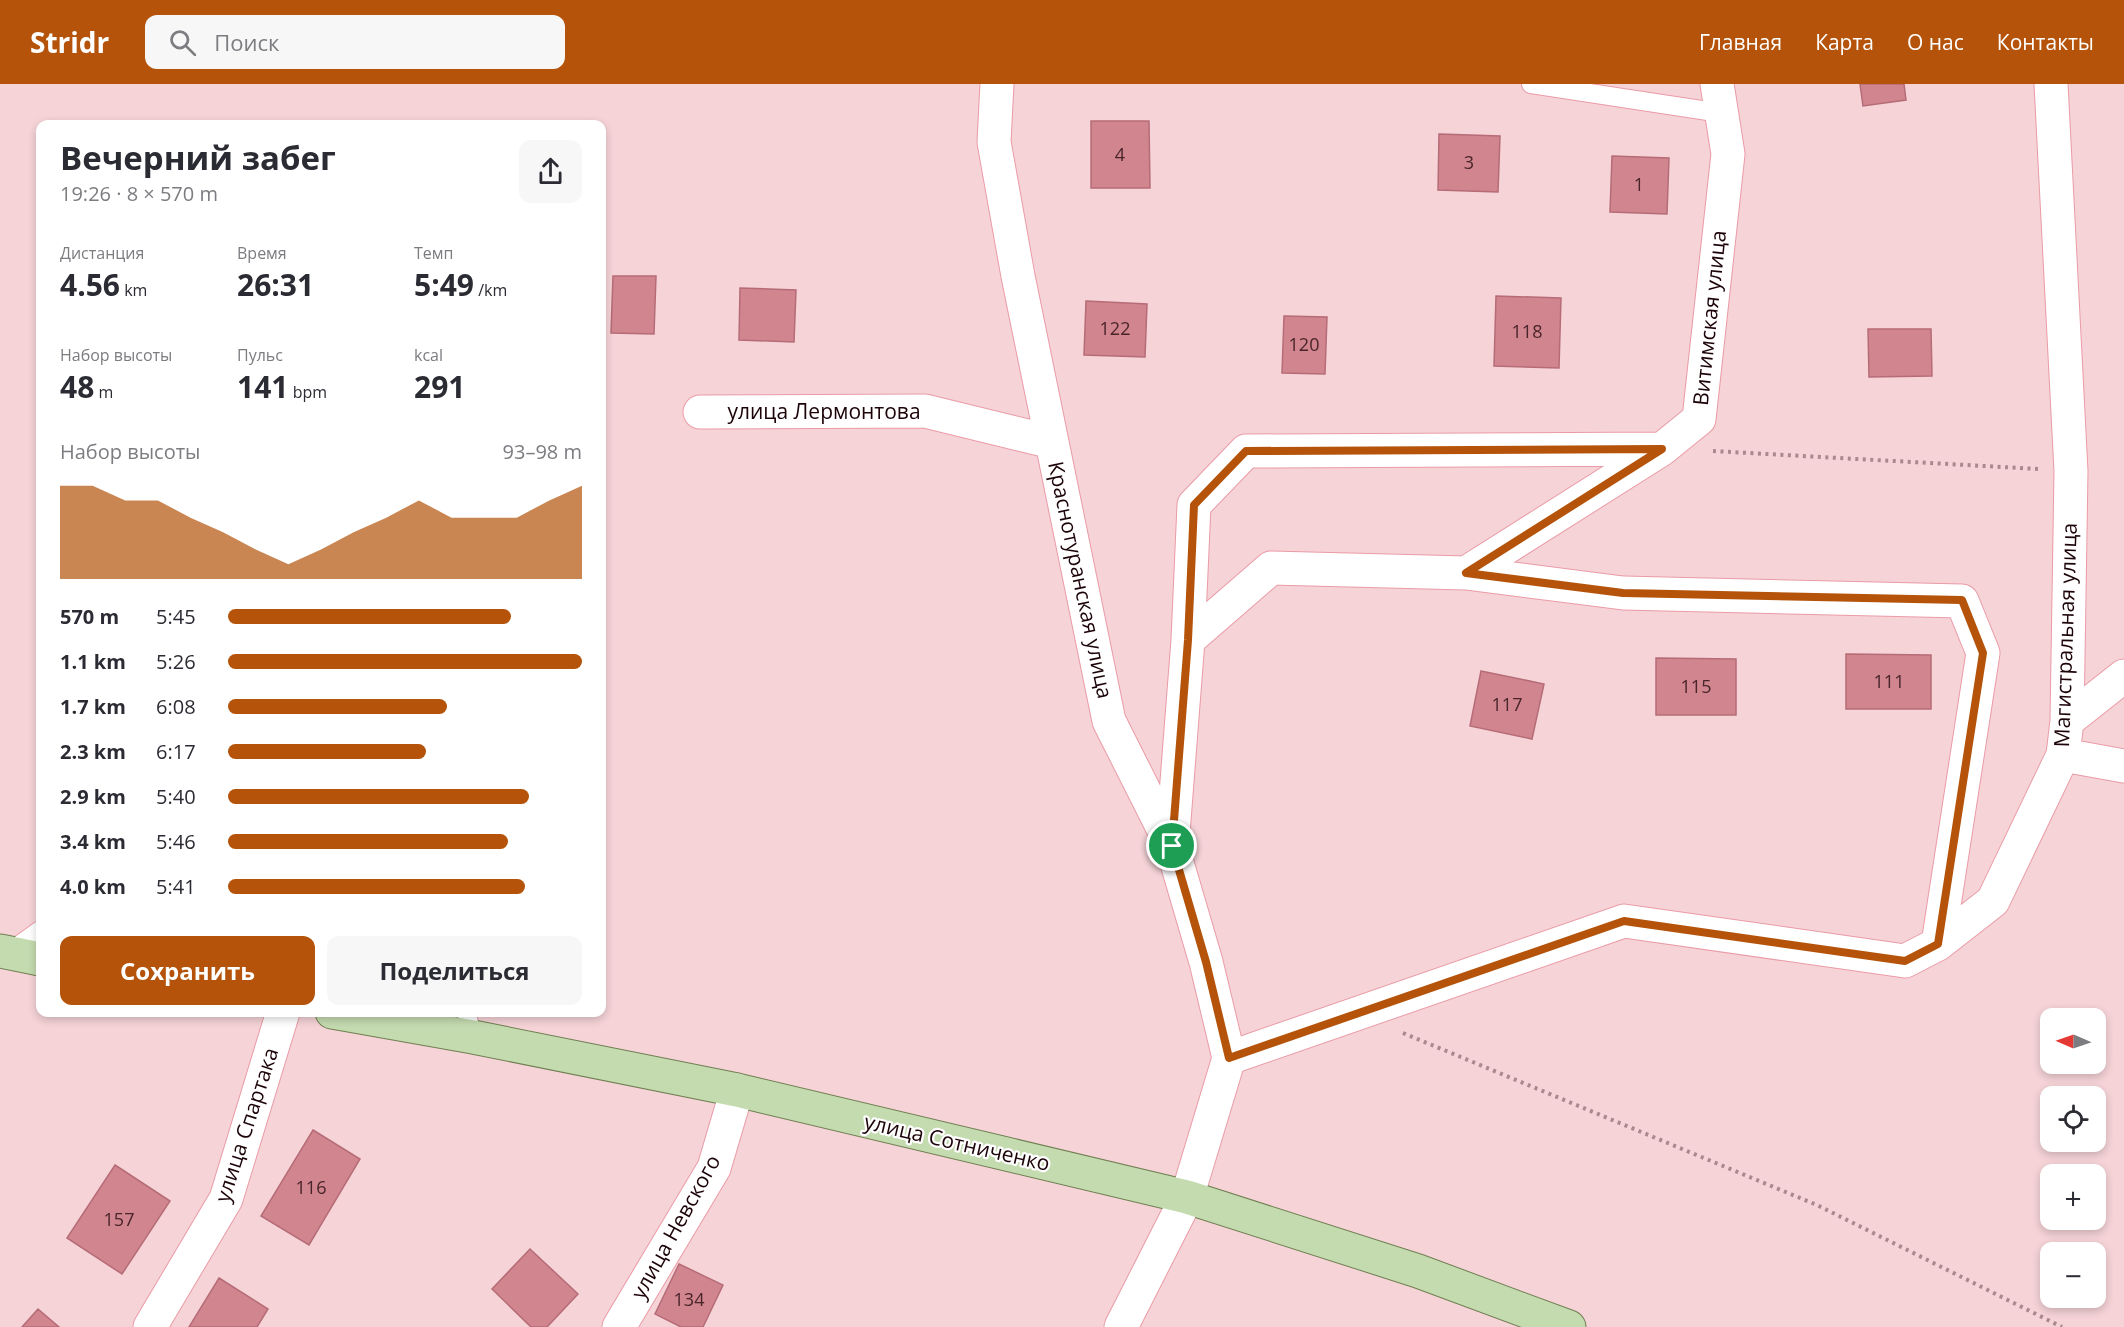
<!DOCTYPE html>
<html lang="ru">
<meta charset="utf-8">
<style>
:root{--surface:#fff;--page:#f7f7f7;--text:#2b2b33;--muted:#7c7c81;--accent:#b45309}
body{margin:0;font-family:"Open Sans",sans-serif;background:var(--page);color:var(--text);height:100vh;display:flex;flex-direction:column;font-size:22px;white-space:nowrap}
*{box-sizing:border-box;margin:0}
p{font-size:20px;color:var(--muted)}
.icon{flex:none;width:33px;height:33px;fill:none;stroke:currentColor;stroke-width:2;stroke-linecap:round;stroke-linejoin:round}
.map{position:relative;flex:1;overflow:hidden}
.sheet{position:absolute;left:36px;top:36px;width:570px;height:897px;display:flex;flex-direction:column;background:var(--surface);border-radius:12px;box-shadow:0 3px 9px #0003}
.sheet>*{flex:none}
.needle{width:39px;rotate:272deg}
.buttons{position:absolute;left:2040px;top:924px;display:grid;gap:12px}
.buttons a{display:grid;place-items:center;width:66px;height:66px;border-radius:12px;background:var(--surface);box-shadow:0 3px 9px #0003;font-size:30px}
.pin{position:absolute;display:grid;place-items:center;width:51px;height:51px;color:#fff;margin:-26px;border:3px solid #fff;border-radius:50%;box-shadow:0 2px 6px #0007}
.round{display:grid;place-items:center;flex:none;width:63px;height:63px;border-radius:12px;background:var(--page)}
.head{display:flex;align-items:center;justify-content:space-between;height:102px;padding:0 24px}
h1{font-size:33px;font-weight:700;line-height:45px}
.figures{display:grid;grid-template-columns:repeat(3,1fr);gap:9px;height:102px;padding:6px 24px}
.figures div{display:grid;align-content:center}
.figures b{font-size:30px;font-weight:700}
.figures small{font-size:16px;font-weight:400}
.figures p{font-size:16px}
.chart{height:168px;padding:12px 24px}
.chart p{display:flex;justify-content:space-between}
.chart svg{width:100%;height:108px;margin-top:6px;fill:var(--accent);opacity:.7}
.action{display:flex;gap:12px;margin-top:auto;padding:12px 24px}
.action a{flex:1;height:69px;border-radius:12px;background:var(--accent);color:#fff;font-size:24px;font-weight:700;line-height:69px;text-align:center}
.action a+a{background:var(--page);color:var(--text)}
ul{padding:0 24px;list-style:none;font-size:20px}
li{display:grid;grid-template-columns:96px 72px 1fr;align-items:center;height:45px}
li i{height:15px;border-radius:8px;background:var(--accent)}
header{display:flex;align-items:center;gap:36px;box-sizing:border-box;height:84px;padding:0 30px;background:var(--accent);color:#fff}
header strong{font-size:28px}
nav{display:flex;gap:33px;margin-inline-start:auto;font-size:21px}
.search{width:420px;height:54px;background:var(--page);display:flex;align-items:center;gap:15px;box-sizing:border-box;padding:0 21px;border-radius:12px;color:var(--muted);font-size:22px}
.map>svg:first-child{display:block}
.building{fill:#d1858f;stroke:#b66c77;stroke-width:1.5}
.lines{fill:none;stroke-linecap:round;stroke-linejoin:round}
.service-casing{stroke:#ea9ba6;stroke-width:20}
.minor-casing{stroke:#ea9ba6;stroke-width:35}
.tertiary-casing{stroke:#ea9ba6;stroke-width:35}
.primary-casing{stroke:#707f52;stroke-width:35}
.path{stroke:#a8898d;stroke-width:4;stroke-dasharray:3 4.5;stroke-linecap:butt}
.service{stroke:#fff;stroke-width:18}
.minor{stroke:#fff;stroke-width:33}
.tertiary{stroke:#fff;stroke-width:33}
.primary{stroke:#c4daaf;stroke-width:33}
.route-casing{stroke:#fff;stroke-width:12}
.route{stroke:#b45309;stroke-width:8}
.labels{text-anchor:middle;stroke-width:4.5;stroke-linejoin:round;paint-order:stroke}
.number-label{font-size:18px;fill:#49242a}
.street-label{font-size:21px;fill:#1c0308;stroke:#fefefe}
</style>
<header>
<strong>Stridr</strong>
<div class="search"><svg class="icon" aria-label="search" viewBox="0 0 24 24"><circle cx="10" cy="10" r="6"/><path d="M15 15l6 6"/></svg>Поиск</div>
<nav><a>Главная</a><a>Карта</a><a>О нас</a><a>Контакты</a></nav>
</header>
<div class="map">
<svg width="2124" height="1243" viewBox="0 0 2124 1243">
<rect width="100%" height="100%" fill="#f5d3d7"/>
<path class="building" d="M1860,0H1904L1906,16L1863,22Z
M1091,37H1149L1150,104H1091Z
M1439,50L1500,52L1498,108L1438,106Z
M1612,72L1669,74L1667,130L1610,128Z
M613,192H656L654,250L611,249Z
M740,204L796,206L794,258L739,256Z
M1496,212L1561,214L1559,284L1494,282Z
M1086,217L1147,220L1145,273L1084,271Z
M1284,232L1327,233L1325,290L1282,289Z
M1868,245H1931L1932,292L1869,293Z
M1846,570L1931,571V625H1846Z
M1656,574L1736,575V631H1656Z
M1481,587L1544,600L1532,655L1470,642Z
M313,1046L360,1075L309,1161L261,1132Z
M115,1081L170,1117L122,1190L67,1154Z
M530,1165L578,1210L547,1243H531L492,1205Z
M679,1180L723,1201L703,1243H681L655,1230Z
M219,1194L268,1225L257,1243H189Z
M38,1225L59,1243H22Z"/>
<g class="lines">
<g class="service-casing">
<path id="service" d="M1531,0L1721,29
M8,869L40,846
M466,928L473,953"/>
</g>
<g class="minor-casing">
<path id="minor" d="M997,0L994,58L1018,192L1109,637L1172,762L1206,878L1229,974
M700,328L925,327L1052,358
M1466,489L1662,365L1699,335L1728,70L1717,0
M1188,556L1194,421L1246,367L1662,365
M2067,637L2124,592
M2063,671L2124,682
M1172,762L1188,556L1271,484L1466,489L1623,509L1962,517L1983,569L1938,860
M1187,1113L1229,974L1624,837L1905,877L1938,860L1993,817L2063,671L2067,637L2071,387L2051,0
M150,1243L226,1115L283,928
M619,1243L714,1084L737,1006"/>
</g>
<g class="tertiary-casing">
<path id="tertiary" d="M1121,1243L1187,1113"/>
</g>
<g class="primary-casing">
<path id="primary" d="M0,867L40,875
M332,928L473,953L737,1006L1187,1113L1418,1187L1569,1243"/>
</g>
<path class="path" d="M1713,367L2038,385
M1403,949L1817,1121L2062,1243"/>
<use href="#service" class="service"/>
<use href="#minor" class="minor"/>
<use href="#tertiary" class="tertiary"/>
<use href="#primary" class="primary"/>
</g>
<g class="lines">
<g class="route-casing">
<path id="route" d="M1662,365L1466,489L1623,509L1962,516L1983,569L1938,860L1905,877L1624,837L1229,974L1206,878L1172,762L1188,556L1194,421L1246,367Z"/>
</g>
<use href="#route" class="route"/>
</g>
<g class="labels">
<g class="number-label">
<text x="1120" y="77">4</text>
<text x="1469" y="85">3</text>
<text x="1639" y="107">1</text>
<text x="1115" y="251">122</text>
<text x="1527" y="254">118</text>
<text x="1304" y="267">120</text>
<text x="1889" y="604">111</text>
<text x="1696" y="609">115</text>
<text x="1507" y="627">117</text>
<text x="311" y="1110">116</text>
<text x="119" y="1142">157</text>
<text x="689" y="1222">134</text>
</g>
<g class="street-label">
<text transform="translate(1710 234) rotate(-84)" y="7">Витимская улица</text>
<text x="824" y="335">улица Лермонтова</text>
<text transform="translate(1080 496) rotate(78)" y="7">Краснотуранская улица</text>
<text transform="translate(2066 551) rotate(-88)" y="7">Магистральная улица</text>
<text transform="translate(247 1041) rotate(-72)" y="7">улица Спартака</text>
<text transform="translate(957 1059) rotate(13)" y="7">улица Сотниченко</text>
<text transform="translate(676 1143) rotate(-61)" y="7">улица Невского</text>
</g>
</g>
</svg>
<div class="buttons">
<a><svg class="needle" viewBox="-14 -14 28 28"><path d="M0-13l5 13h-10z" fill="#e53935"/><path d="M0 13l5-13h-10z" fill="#7c7c81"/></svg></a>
<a><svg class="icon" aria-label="locate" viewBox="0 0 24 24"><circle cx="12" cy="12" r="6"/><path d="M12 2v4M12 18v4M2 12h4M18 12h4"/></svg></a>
<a>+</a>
<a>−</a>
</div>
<div class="pin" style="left:1172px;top:762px;background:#1e9e55"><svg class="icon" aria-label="arrive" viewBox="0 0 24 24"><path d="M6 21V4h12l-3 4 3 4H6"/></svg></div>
<section class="sheet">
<div class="head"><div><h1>Вечерний забег</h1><p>19:26 · 8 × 570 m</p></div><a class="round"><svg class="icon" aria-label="share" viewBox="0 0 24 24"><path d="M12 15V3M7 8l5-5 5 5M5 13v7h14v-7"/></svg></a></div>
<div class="figures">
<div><p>Дистанция</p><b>4.56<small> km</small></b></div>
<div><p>Время</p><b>26:31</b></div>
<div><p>Темп</p><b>5:49<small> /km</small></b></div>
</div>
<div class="figures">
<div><p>Набор высоты</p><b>48<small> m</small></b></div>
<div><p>Пульс</p><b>141<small> bpm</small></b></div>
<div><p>kcal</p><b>291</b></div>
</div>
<div class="chart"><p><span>Набор высоты</span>93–98 m</p>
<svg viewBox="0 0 160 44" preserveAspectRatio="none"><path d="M0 44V6L10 6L20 12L30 12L40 19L50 25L60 32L70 38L80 32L90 25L100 19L110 12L120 19L130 19L140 19L150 12L160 6V44z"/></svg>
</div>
<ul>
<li><b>570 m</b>5:45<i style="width:80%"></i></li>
<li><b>1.1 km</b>5:26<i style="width:100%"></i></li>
<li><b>1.7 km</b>6:08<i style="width:62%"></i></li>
<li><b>2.3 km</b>6:17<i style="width:56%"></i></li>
<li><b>2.9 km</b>5:40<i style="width:85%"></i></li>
<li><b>3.4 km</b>5:46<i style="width:79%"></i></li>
<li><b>4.0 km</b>5:41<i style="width:84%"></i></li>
</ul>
<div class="action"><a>Сохранить</a><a>Поделиться</a></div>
</section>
</div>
